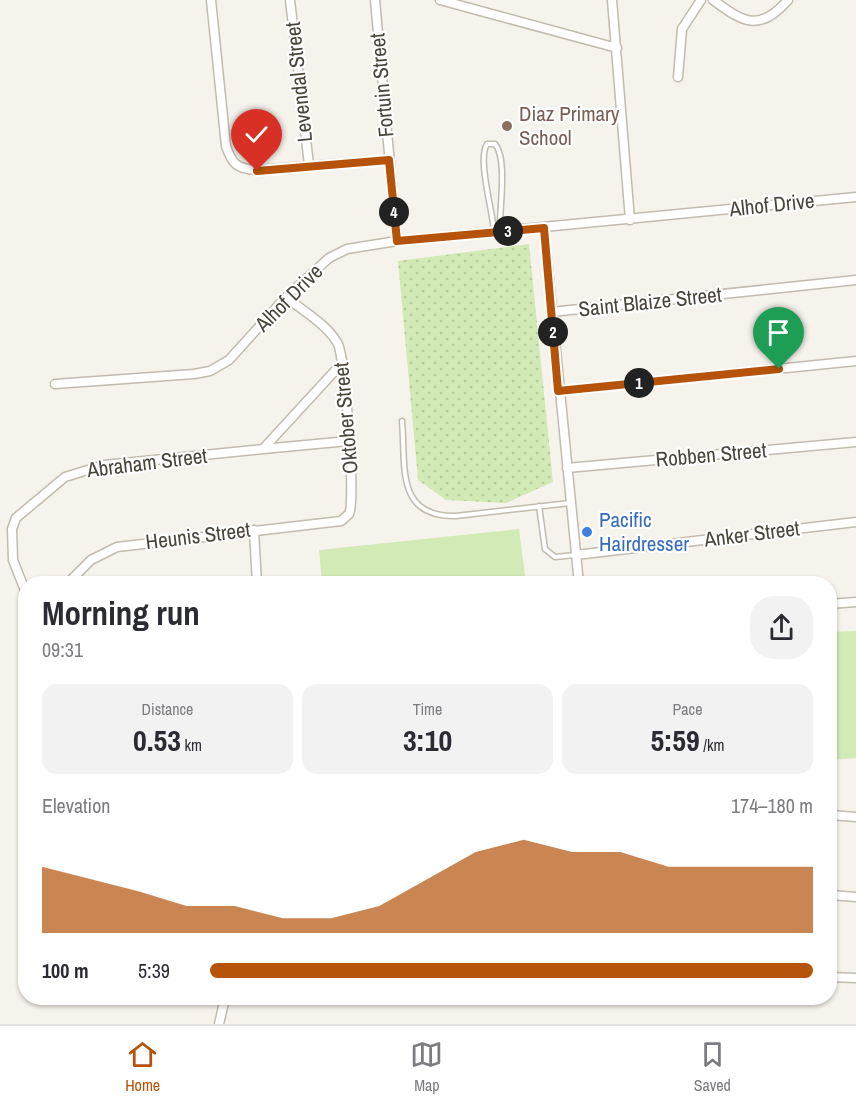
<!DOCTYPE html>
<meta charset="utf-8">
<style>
:root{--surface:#fff;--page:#f2f2f3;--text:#2b2b33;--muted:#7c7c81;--line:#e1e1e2;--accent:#b45309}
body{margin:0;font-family:"Archivo Narrow",sans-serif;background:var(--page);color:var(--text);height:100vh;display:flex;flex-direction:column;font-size:22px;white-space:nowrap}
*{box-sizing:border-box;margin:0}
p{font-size:20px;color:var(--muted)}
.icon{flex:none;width:33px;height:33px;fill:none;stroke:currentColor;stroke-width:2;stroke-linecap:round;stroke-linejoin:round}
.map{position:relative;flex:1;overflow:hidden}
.drawer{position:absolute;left:18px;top:576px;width:819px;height:429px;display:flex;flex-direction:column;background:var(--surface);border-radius:24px;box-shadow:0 2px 4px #0004}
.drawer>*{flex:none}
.pin{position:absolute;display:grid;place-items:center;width:51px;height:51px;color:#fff;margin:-62px -26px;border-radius:50% 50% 50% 0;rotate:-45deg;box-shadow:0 0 6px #0007}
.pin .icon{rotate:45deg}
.km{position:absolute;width:30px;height:30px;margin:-15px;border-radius:50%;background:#222;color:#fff;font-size:16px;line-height:30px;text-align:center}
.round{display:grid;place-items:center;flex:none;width:63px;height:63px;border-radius:24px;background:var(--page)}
.summary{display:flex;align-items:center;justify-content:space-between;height:102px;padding:0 24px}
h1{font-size:33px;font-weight:700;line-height:45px}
.metrics{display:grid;grid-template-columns:repeat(3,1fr);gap:9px;height:102px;padding:6px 24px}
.metrics div{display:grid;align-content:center;border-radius:15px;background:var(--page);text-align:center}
.metrics b{font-size:30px;font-weight:700}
.metrics small{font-size:16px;font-weight:400}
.metrics p{font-size:16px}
.chart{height:168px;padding:12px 24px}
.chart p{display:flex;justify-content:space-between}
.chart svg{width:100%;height:108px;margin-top:6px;fill:var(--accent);opacity:.7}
ul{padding:0 24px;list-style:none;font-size:20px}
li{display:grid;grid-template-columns:96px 72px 1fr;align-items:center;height:45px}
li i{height:15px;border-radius:8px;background:var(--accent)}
.tab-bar{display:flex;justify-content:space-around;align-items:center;height:84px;border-top:2px solid var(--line);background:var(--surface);font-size:16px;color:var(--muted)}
.tab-bar a{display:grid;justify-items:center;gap:3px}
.tab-bar .on{color:var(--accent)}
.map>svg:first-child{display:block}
.park{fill:url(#park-dots)}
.pitch{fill:#d2eab5}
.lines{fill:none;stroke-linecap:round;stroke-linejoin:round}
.service-casing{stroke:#c2bbae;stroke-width:7}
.minor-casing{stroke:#c2bbae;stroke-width:11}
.service{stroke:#fff;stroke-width:4}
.minor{stroke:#fff;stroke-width:8}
.route-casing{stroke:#fff;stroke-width:12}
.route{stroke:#b45309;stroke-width:8}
.education-dot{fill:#8d6e63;stroke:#fff;stroke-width:2}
.shop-dot{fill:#3f7fe0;stroke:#fff;stroke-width:2}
.labels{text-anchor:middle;stroke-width:4.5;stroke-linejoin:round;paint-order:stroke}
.street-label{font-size:21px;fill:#4b4439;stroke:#fff}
.education-label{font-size:21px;fill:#785e54;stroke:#fff;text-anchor:start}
.shop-label{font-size:21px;fill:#366cbe;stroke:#fff;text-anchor:start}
</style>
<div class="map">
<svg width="856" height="1024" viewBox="0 0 856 1024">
<defs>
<pattern id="park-dots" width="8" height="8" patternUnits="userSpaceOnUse" patternTransform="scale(1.5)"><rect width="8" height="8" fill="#d2eab5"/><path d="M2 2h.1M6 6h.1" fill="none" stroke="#b6ca9c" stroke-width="1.8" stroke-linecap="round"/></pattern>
</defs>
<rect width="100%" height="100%" fill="#f6f3ec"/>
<path class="park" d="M529,244L553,482L506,503L446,500L418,480L398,261Z"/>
<path class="pitch" d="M519,529L526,583H322L319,550Z
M856,631V758L830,760V632Z"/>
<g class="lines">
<g class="service-casing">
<path id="service" d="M494,232C493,211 477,160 487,144H495C508,159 499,210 500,230
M402,421C406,467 395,517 456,516L570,503
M539,506L545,549L555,557L575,555"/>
</g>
<g class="minor-casing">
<path id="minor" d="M211,0L226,146C232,164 237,169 257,170L389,160
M290,0L309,165
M375,0L397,241
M440,0L617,48
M612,0L630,220
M713,0C743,22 759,33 788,0
M678,77L682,29L701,0
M544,228L579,584
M551,312L856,280
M55,384L194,374L210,371L229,360L286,297L329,258L347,249L397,241L856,197
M559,391L856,361
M263,449L348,441
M567,468L856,442
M254,530L257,584
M576,555L856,522
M67,584L91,560L117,547L341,521L349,514C356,500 345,360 338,344C328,325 303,311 286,297
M26,593L13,560L12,529L16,518L65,477L104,465L263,449L343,362
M830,604L856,602
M830,815L856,817
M830,895L856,897
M830,977L856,978
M219,1024L225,998"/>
</g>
<use href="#service" class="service"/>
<use href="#minor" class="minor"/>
</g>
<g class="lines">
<g class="route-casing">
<path id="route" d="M257,171L389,160L397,241L544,228L558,391L779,369"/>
</g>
<use href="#route" class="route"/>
</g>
<circle class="education-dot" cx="507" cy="126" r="6"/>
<circle class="shop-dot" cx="587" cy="532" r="6"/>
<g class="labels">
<g class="street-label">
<text transform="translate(299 82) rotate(-96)" y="7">Levendal Street</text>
<text transform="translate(382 85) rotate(-95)" y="7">Fortuin Street</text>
<text transform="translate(772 205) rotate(-6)" y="7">Alhof Drive</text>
<text transform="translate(289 298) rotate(-45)" y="7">Alhof Drive</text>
<text transform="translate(650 302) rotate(-6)" y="7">Saint Blaize Street</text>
<text transform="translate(346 418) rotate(-95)" y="7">Oktober Street</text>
<text transform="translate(711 455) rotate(-5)" y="7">Robben Street</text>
<text transform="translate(147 463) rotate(-7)" y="7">Abraham Street</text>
<text transform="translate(752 534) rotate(-7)" y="7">Anker Street</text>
<text transform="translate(198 536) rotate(-7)" y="7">Heunis Street</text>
</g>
<g class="education-label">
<text x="519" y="121">Diaz Primary<tspan x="519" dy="24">School</tspan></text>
</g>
<g class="shop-label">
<text x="599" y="527">Pacific<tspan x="599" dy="24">Hairdresser</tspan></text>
</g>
</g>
</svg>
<div class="pin" style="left:779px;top:369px;background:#1e9e55"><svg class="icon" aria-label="arrive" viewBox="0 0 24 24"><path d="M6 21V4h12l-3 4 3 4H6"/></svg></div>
<div class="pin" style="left:257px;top:171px;background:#d93025"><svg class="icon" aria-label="check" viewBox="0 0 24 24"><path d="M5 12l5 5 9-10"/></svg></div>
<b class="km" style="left:639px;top:383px">1</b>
<b class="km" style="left:553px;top:332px">2</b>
<b class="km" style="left:508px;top:231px">3</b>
<b class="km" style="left:394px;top:212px">4</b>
<section class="drawer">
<div class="summary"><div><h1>Morning run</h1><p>09:31</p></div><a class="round"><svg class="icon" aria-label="share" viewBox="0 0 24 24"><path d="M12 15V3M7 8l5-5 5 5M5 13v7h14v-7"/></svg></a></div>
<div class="metrics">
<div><p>Distance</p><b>0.53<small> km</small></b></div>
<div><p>Time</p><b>3:10</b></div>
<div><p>Pace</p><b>5:59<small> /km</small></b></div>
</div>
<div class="chart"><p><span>Elevation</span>174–180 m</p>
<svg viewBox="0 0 160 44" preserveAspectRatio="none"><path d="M0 44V17L10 22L20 27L30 33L40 33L50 38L60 38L70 33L80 22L90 11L100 6L110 11L120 11L130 17L140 17L150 17L160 17V44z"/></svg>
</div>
<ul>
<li><b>100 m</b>5:39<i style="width:100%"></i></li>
</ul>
</section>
</div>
<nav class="tab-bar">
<a class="on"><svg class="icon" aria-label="home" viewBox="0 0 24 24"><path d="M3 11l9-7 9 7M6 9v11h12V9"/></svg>Home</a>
<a><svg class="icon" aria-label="map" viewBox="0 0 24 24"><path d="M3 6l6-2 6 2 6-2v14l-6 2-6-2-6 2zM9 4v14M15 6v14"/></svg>Map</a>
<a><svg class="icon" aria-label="saved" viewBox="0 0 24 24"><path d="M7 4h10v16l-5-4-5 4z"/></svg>Saved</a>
</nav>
